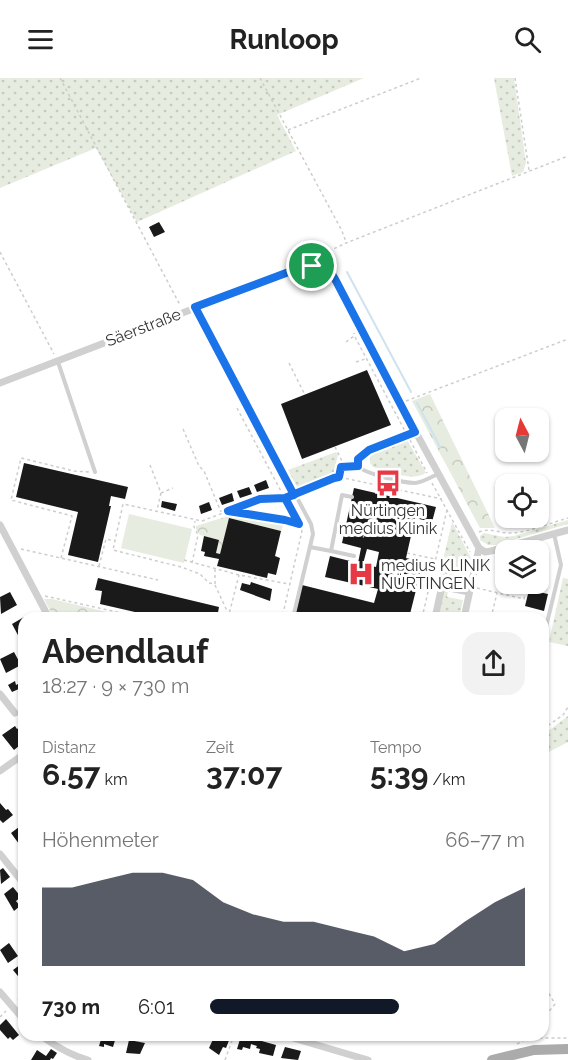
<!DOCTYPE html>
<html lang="de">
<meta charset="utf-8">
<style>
:root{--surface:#fff;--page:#f2f2f2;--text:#222;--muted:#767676;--accent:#111827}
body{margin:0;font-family:Raleway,sans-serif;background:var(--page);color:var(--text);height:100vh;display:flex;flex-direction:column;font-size:22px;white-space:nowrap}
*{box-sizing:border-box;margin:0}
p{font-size:20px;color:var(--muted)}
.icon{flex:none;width:33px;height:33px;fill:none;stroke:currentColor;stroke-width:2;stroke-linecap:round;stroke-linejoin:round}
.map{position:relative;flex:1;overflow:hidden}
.sheet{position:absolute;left:18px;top:534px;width:531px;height:429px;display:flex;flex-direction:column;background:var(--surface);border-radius:18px;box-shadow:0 2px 4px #0004}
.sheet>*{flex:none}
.needle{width:39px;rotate:353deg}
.buttons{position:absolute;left:495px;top:330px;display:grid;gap:12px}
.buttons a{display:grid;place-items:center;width:54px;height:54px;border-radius:12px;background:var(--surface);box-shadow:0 2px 4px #0004;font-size:30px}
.pin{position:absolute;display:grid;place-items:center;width:51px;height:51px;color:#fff;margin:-26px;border:3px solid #fff;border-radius:50%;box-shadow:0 2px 6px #0007}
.round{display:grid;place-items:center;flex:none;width:63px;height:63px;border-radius:18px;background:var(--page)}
.headline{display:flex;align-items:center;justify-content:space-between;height:102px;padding:0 24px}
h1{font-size:33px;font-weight:700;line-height:45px}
.stats{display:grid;grid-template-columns:repeat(3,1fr);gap:9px;height:102px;padding:6px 24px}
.stats div{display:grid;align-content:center}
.stats b{font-size:30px;font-weight:700}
.stats small{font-size:16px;font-weight:400}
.stats p{font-size:16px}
.chart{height:168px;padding:12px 24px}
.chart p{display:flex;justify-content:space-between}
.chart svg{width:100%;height:108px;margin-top:6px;fill:var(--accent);opacity:.7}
ul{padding:0 24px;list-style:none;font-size:20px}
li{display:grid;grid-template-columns:96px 72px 1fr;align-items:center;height:45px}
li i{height:15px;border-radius:8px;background:var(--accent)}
header{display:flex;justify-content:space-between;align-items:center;height:78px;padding:0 24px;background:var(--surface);font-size:27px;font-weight:700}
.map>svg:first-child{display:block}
.grass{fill:url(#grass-dots)}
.forest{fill:url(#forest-crowns)}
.pitch{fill:#e6ecdf}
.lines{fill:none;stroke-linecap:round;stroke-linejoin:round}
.stream{stroke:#cfe2ee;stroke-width:2}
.building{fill:#1a1a1a;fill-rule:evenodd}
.path{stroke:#cdcdcd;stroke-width:1.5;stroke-dasharray:3 3;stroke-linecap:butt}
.lane{stroke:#d0d0d0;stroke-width:4}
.street{stroke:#d0d0d0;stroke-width:7}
.primary{stroke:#ababab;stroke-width:10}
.route-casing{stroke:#fff;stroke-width:12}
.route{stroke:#1a73e8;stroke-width:8}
.labels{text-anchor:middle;stroke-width:6;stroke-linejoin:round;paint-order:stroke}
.street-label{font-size:16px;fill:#333;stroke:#fff}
.poi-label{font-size:16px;fill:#333;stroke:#fff}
</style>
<header><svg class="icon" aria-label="menu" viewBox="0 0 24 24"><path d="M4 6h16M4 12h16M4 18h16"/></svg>Runloop<svg class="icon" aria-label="search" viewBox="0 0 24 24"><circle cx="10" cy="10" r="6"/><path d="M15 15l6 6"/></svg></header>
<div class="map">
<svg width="568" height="982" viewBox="0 0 568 982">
<defs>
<pattern id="grass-dots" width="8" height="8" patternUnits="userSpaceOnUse" patternTransform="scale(1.5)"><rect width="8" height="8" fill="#e6ecdf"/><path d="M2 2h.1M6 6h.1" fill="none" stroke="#c6cbc0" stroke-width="1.8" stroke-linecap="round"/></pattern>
<pattern id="forest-crowns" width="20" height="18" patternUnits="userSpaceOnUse" patternTransform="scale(1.5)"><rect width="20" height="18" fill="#e6ecdf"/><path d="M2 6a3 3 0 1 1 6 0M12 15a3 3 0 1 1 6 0" fill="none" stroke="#c6cbc0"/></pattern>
</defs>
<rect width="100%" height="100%" fill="#fff"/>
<path class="grass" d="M0,0H364L277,37L296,73L137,144L96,70L0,110Z
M494,0H514L526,85L523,94L512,98Z
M406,360L426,395C412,404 388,393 373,389L370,385V377L373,373Z
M336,374L338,377L333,397L298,411L288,392Z
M568,442V446L496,467H488L480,462V458L484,455L504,459L514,458Z
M452,444L472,482V484L465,483L460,504L439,499Z
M563,500L568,501V568L549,564Z
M448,512L447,519L463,522L459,540H440L438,536L443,514Z
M568,638V664L543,677V657Z"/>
<path class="forest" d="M430,316L495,450H480L412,323Z
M231,437L285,443L281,453L229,440L220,476L216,475L219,462L200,457L196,451V448Z
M44,521H52L107,534L106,540H54Z"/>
<path class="pitch" d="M129,436L192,451L184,485L121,470Z"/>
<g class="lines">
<path class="stream" d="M347,194L411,314
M417,325L440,369"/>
</g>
<path class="building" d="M159,144L165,154L154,159L149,149Z
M367,292L391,347L302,381L281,326Z
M24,385L128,409L125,421L111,418L109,428H111L98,484L68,477L78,434L16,419Z
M266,402L269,410L257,414L254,407Z
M249,409L252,416L240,420L237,413Z
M354,410L436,429L432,444L415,440L406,480L423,484L409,540H294L302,507L374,525L378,511L325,499L330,478L358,485L361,470L342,465ZM367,471L379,474L376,489L363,486Z
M232,415L234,423L222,427L219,420Z
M162,423L177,426L175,433L161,429Z
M209,424L212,432L201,436L199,428Z
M229,440L281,453L275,478L280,480L276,497L268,495L267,500L217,488L219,481L204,478L205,474L201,473L204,458L219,462L216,475L220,476Z
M98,500L219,529L217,540H161L100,526L102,513L95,512Z
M251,504L272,511L270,523L240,512L242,505L250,507Z
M529,512L548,516L544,533L525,528Z
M10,514L17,527L1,536L0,519Z
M24,539V556L19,559L12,546Z
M14,574L21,587L6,595L0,581Z
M15,603L16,607L24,603V616L21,610L12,614L8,607Z
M24,646L22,657L24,664L14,672L2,657L15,648L17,651Z
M0,725L6,732L8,731L13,737L3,745L0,742Z
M19,749L22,753L24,752V762L19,766L11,755Z
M3,790L10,799L1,806L0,792Z
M13,809L21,819L16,823L20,828L14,833L4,816Z
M9,865L18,878L8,885L0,872Z
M21,886L24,890V901L22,903L13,892Z
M6,941L19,957L13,962L10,959L8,961L0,952V947Z
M108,957L116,959L113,969L104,966V969L99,968L102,958L107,959Z
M215,957L221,959L224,957L230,960L226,970L223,969L219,977L209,970Z
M254,957L259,959L258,962L276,967L273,978L259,975L260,971L256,970L257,968L251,966L250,971L243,969L242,972L237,971L241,958L253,961Z
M129,962L145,965L140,976L126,975Z
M285,969L301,973L298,982L281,980Z
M51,971L57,975L53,981L51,980L50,982H31L37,972L46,978Z"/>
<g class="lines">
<path class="path" d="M60,0L180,227
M260,0L342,153L346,164
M515,0L529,92
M288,52L421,0
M0,174L54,276
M319,180L323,176L346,165L568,78
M355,259L405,353
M346,264L354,258V255
M356,284L365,281
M289,285L305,317
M406,323L568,261
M237,330L302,453L282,540
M183,351L199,388L204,393L221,434
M410,362L427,395
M335,369L342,383L339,398
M150,387L161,415L157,432
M341,389L351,388
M432,405L470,474
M301,414L339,399L442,421
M161,415L173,410
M229,433L298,446
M356,445L355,452L358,457L364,459
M479,454C491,449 500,456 512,455C530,454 550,445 568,440
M21,471L158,502
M407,475L435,481
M61,480L72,438L11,422L21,380L74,393L89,394
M184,482L239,497L289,506
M192,485L198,457L194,449L195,443
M99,488L106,461L115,463
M215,491V506L209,505L200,496L181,489L113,472L123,426L202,443L260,421L288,419
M215,507L228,535
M477,510L524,521L527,509L544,512L550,510
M45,518L144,540
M228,540L239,497
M422,540L447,432
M491,540L497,515
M543,651L563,637L568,629
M543,905L555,926L543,941
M18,922L24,916
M0,939L6,933
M517,966L528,960H568
M225,982L234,957"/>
<path class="lane" d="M196,230L311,446L313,456L293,540
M58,284L95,394
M415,354L369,372L358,381V388C365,396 404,405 415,405C422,405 431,399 438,396
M310,469L331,473L342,417L352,419
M331,473L354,478
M543,548L546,549L561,487L554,456"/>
<path class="street" d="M0,305L302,189C316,186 327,189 335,201L384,296L479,470L485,474L491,473L568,452
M0,447L49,540
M435,540L441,512L444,509L469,514
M464,540L479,470
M0,616L15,635
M0,693L24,676
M0,776L24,806
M0,914L24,942
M40,957C55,968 70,977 88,982
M283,957L368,982"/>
<path class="primary" d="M492,982L534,972L568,971"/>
</g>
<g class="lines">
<g class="route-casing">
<path id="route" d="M312,188L302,189L195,229L294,417L285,420L260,421L228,433L285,442L299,446L285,420L334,400L339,399L341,389L358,388V381L369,372L415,354L335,201L330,193L312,188"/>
</g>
<use href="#route" class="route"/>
</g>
<defs>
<g id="bus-bare" transform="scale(2.07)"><path d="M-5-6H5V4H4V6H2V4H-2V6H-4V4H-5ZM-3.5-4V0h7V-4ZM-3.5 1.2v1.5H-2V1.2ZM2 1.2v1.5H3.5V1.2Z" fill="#e63946" stroke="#fff" stroke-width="2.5" paint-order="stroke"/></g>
<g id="hospital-bare" transform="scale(2.07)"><path d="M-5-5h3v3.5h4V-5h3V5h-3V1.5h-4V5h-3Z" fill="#e63946" stroke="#fff" stroke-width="2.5" paint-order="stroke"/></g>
</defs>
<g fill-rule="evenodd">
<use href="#bus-bare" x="388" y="405"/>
<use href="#hospital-bare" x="361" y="496"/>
</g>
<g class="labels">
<g class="street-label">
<text transform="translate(143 249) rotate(-21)" y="6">Säerstraße</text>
</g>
<g class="poi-label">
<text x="388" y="438">Nürtingen<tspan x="388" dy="18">medius Klinik</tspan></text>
<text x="381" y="493" text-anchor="start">medius KLINIK<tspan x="381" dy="18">NÜRTINGEN</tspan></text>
</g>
</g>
</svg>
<div class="buttons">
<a><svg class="needle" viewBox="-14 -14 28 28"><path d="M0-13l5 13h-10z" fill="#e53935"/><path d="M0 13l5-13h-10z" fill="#767676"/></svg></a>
<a><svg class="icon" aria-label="locate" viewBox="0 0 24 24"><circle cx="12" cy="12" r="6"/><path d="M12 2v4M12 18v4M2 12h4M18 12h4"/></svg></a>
<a><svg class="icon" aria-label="layers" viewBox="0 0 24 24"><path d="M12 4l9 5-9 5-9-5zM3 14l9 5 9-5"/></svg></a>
</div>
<div class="pin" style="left:312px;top:188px;background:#1e9e55"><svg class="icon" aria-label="arrive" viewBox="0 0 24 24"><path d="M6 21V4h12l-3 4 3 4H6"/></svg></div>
<section class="sheet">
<div class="headline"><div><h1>Abendlauf</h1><p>18:27 · 9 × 730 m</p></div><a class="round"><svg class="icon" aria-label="share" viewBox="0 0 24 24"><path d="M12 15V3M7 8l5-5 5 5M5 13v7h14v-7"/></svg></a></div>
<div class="stats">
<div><p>Distanz</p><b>6.57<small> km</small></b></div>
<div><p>Zeit</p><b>37:07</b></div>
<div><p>Tempo</p><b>5:39<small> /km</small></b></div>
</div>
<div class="chart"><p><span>Höhenmeter</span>66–77 m</p>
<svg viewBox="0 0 160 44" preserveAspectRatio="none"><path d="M0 44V12L10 12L20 9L30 6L40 6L50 9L60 18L70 23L80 26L90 26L100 29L110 32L120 38L130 35L140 26L150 18L160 12V44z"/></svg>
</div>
<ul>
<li><b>730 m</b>6:01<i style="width:60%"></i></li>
</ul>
</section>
</div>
